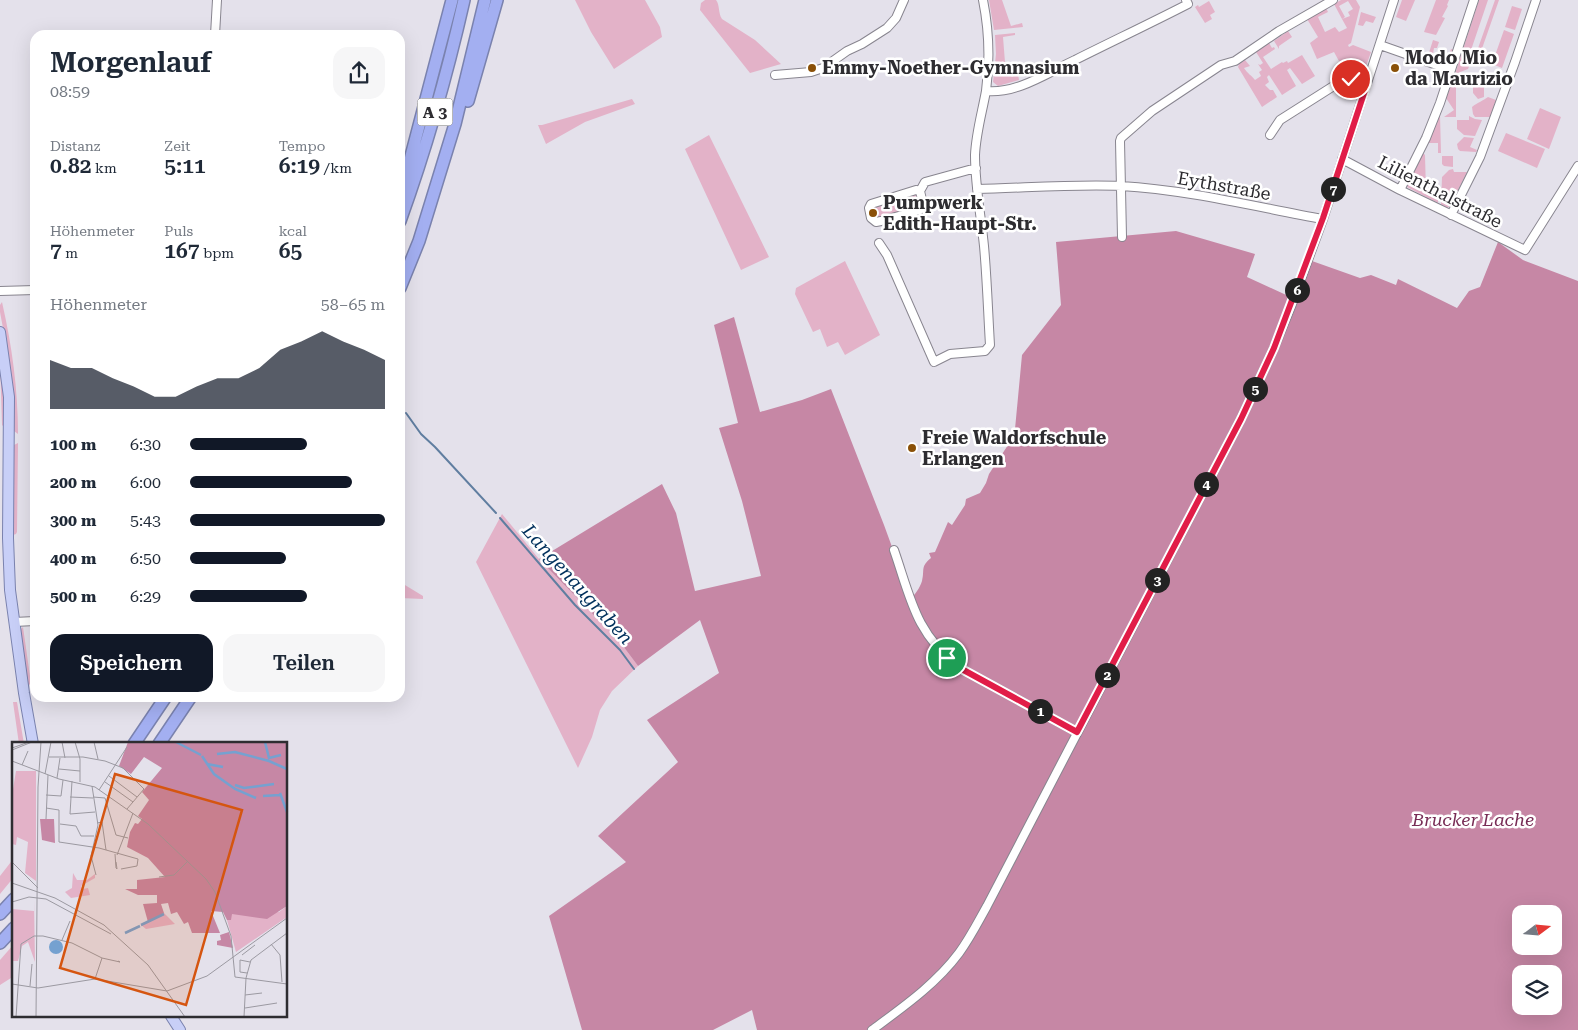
<!DOCTYPE html>
<html lang="de">
<meta charset="utf-8">
<style>
:root{--surface:#fff;--page:#f6f6f7;--text:#1f2937;--muted:#747a83;--accent:#111827}
body{margin:0;font-family:"Roboto Serif",serif;background:var(--page);color:var(--text);height:100vh;display:flex;flex-direction:column;font-size:19px;white-space:nowrap}
*{box-sizing:border-box;margin:0}
p{font-size:16px;color:var(--muted)}
.icon{flex:none;width:28px;height:28px;fill:none;stroke:currentColor;stroke-width:2;stroke-linecap:round;stroke-linejoin:round}
.map{position:relative;flex:1;overflow:hidden}
.sheet{position:absolute;left:30px;top:30px;width:375px;height:672px;display:flex;flex-direction:column;background:var(--surface);border-radius:15px;box-shadow:0 5px 20px #0002}
.sheet>*{flex:none}
.needle{width:32px;rotate:74deg}
.buttons{position:absolute;left:1512px;top:905px;display:grid;gap:10px}
.buttons a{display:grid;place-items:center;width:50px;height:50px;border-radius:10px;background:var(--surface);box-shadow:0 5px 20px #0002;font-size:25px}
.pin{position:absolute;display:grid;place-items:center;width:42px;height:42px;color:#fff;margin:-21px;border:2px solid #fff;border-radius:50%;box-shadow:0 1px 5px #0007}
.km{position:absolute;width:25px;height:25px;margin:-12px;border-radius:50%;background:#222;color:#fff;font-size:14px;line-height:25px;text-align:center}
.round{display:grid;place-items:center;flex:none;width:52px;height:52px;border-radius:15px;background:var(--page)}
.headline{display:flex;align-items:center;justify-content:space-between;height:85px;padding:0 20px}
h1{font-size:28px;font-weight:600;line-height:38px}
.metrics{display:grid;grid-template-columns:repeat(3,1fr);gap:8px;height:85px;padding:5px 20px}
.metrics div{display:grid;align-content:center}
.metrics b{font-size:21px;font-weight:600}
.metrics small{font-size:14px;font-weight:400}
.metrics p{font-size:14px}
.chart{height:140px;padding:10px 20px}
.chart p{display:flex;justify-content:space-between}
.chart svg{width:100%;height:90px;margin-top:5px;fill:var(--accent);opacity:.7}
.primary-button{display:flex;gap:10px;margin-top:auto;padding:10px 20px}
.primary-button a{flex:1;height:58px;border-radius:15px;background:var(--accent);color:#fff;font-size:20px;font-weight:600;line-height:58px;text-align:center}
.primary-button a+a{background:var(--page);color:var(--text)}
ul{padding:0 20px;list-style:none;font-size:16px}
li{display:grid;grid-template-columns:80px 60px 1fr;align-items:center;height:38px}
li i{height:12px;border-radius:6px;background:var(--accent)}
.map>svg:first-child{display:block}
.green{fill:#e3b2c8}
.forest{fill:#c687a5;fill-rule:evenodd}
.lines{fill:none;stroke-linecap:round;stroke-linejoin:round}
.stream{stroke:#607ea0;stroke-width:2}
.minor-casing{stroke:#88858f;stroke-width:10}
.major-casing{stroke:#7a82ae;stroke-width:12}
.highway-casing{stroke:#7a82ae;stroke-width:14}
.minor{stroke:#fff;stroke-width:8}
.major{stroke:#c8cff7;stroke-width:10}
.highway{stroke:#a3aff1;stroke-width:11}
.route-casing{stroke:#fff;stroke-width:10}
.route{stroke:#e11d48;stroke-width:6}
.poi-dot{fill:#8a5008;stroke:#fff;stroke-width:2}
.labels{text-anchor:middle;stroke-width:5;stroke-linejoin:round;paint-order:stroke}
.shield{fill:#fff;stroke:#6d6c6f;stroke-width:1}
.shield-label{font-size:16px;font-weight:bold;fill:#2e2d31}
.poi-label{font-size:18px;font-weight:bold;fill:#2e2d31;stroke:#fff;text-anchor:start}
.street-label{font-size:18px;fill:#2e2d31;stroke:#fff}
.park-label{font-size:18px;font-style:italic;fill:#782d56;stroke:#fff}
.water-label{font-size:19px;font-style:italic;fill:#00305c;stroke:#fff}
.inset-river{fill:none;stroke:#75a1d0;stroke-width:2.5}
.inset-road{fill:none;stroke:#9b99a1;stroke-width:1}
.view{fill:#d55510;fill-opacity:0.15;stroke:#d55510;stroke-width:2.5}
.inset-edge{fill:none;stroke:#2e2d31;stroke-width:2.5}
</style>
<div class="map">
<svg width="1578" height="1030" viewBox="0 0 1578 1030">
<rect width="100%" height="100%" fill="#e4e1eb"/>
<path class="green" d="M575,0H645L660,27L662,37L614,69L591,32Z
M705,0H716C720,5 718,13 722,19L755,40L781,64L750,73L700,10L701,3Z
M989,0H1002L1011,26L1022,23L1023,27L994,30Z
M1341,0H1356L1360,7L1351,43L1348,45L1349,47L1353,45L1371,52L1362,78L1360,79L1342,77L1339,70L1340,63L1334,52L1317,59L1310,43L1318,37L1307,19L1326,8L1328,12L1318,17L1325,32L1335,27L1339,32L1347,28L1342,19L1350,16L1348,12L1353,9L1348,1L1339,6L1345,17L1342,19L1334,4Z
M1402,0H1415L1406,21L1396,17Z
M1436,0H1449L1447,5L1448,6L1442,17L1445,18L1436,35L1424,32Z
M1479,0H1488L1469,56L1472,59L1468,69L1455,74Z
M1495,0H1499L1478,60H1477L1476,54Z
M1209,1L1215,12L1210,15L1212,19L1205,23L1195,7L1198,5L1199,7Z
M1512,6L1522,9L1515,30L1505,27Z
M1361,12L1376,17L1373,23L1366,21L1363,26L1358,25Z
M1504,30L1514,34L1502,68L1492,64Z
M1288,31L1292,37L1279,46V49L1274,41Z
M1015,33V35L1003,37L1006,75L1018,74L1019,80L998,86L993,82L996,54L995,35Z
M1433,40L1439,42L1437,48H1434L1433,54L1448,59L1451,49L1454,50L1450,64L1448,66L1427,59Z
M1269,43L1272,48L1274,47L1275,49L1263,57L1271,69L1282,62L1283,63L1287,61L1288,63L1302,55L1315,76L1302,84L1290,68L1287,70L1296,86L1282,95L1269,75L1267,77L1269,82L1265,85L1270,90H1273L1277,97L1262,107L1238,67L1239,64L1245,60L1250,66L1244,68C1248,74 1251,75 1255,80L1261,76L1259,72L1262,70L1258,64L1260,65L1263,63L1256,52Z
M1462,77L1470,78L1469,82H1456V117H1444L1454,110L1446,98L1453,80Z
M1473,78L1483,79L1481,84L1484,85V97L1478,99L1473,93Z
M1488,97L1496,100L1490,117H1475L1473,114L1472,107C1478,102 1483,101 1488,97Z
M632,99L635,104L585,122L546,144L538,125H542Z
M1540,108L1561,117L1549,149L1527,139Z
M1440,115L1441,153H1438V143H1428Z
M1469,116L1475,119L1482,120L1475,136L1464,135L1457,129V120H1469Z
M1506,133L1545,149L1537,168L1498,151Z
M709,135L769,257L741,270L685,149Z
M1464,137L1474,138L1470,147L1477,150L1476,152L1460,151L1458,149L1457,144Z
M1423,153L1425,155L1426,192L1438,191V203L1407,187Z
M1442,156H1453V167L1444,166L1442,164Z
M1453,169L1454,172H1467L1450,206L1447,208L1441,205L1442,177L1449,170Z
M916,193L919,195L920,207L879,220L872,215L873,207Z
M845,261L880,335L845,355L838,342L827,347L820,329L813,332L795,294L796,288Z
M2,302C12,346 18,389 18,434L14,431L10,366L0,312V305Z
M0,361L4,393L5,428L2,425Z
M18,443L17,532L16,534L13,535L14,445Z
M502,514L539,559L620,642L638,666L612,691L600,710L592,737L578,768L476,562Z
M400,582L423,596V599L400,598Z
M23,627L31,683L27,687L19,631Z
M13,702H17L24,744H19Z
M14,858V877L0,894V876Z
M14,944V973L11,978L0,985V960Z"/>
<path class="forest" d="M1176,231L1255,254L1247,277L1297,300L1312,261L1360,278L1371,275L1396,285L1398,279L1457,308L1469,291L1480,287L1498,242L1523,260L1578,281V1030H757L752,1010L713,1030H582L549,916L626,862L598,836L678,762L647,720L719,673L700,620L638,666L620,642L539,559L662,484L676,513L695,591L761,576L742,501L719,428L738,423L714,325L734,317L760,412L802,400L831,389L884,525L911,599C915,594 920,588 922,581C925,569 920,567 931,558L929,553L935,552L948,522L952,525L965,505L966,499L980,493L986,483L989,474L1008,445L1015,429L1022,355L1061,305L1056,242ZM1521,914H1554V946H1521ZM1521,974H1554V1006H1521Z"/>
<g class="lines">
<path class="stream" d="M406,413L421,434L435,447L496,513
M500,518L575,605L620,650L634,669"/>
<g class="minor-casing">
<path id="minor" d="M215,35L217,0
M1380,45L1451,70
M775,75L811,72L823,68L847,51L862,44L887,28L896,18L904,0
M986,91C1017,94 1047,73 1075,60C1113,41 1151,23 1188,4L1186,0
M1270,135L1280,120L1343,80L1349,79L1367,84
M1342,159L1400,190L1525,250L1578,166
M977,189C1025,188 1073,184 1121,186C1189,190 1256,207 1323,219
M1400,190L1426,138L1440,103L1474,0
M920,191L923,204L920,210L881,221L876,222L871,218L869,208L871,204L916,190L920,191L925,182L976,168
M1451,215L1480,157L1515,62L1536,0
M1122,237L1120,141L1121,138L1152,111L1221,65L1235,61L1279,31L1333,0
M879,243L887,255L934,362L950,354L985,351L990,345C988,312 987,279 984,246C981,216 975,186 975,155C976,133 982,113 986,91C990,61 989,30 983,0
M0,291L35,290
M894,550C911,599 915,632 958,667L1077,732
M14,622L35,621
M872,1030C903,1007 936,984 959,953C970,938 978,922 987,906L1241,419L1274,348L1292,304L1323,219L1394,0"/>
</g>
<g class="major-casing">
<path id="major" d="M0,332L9,397L8,538L10,590L24,693L33,744
M171,1016L180,1030"/>
</g>
<g class="highway-casing">
<path id="highway" d="M468,101L497,0
M400,198L452,0
M400,221C426,149 447,75 464,0
M400,288L419,241L455,124L485,0
M134,744L165,698
M159,744L190,698
M0,914L14,899
M0,943L14,928"/>
</g>
<use href="#minor" class="minor"/>
<use href="#major" class="major"/>
<use href="#highway" class="highway"/>
</g>
<g class="lines">
<g class="route-casing">
<path id="route" d="M947,658L958,667L1077,732L1241,419L1274,348L1323,218L1367,84L1351,79"/>
</g>
<use href="#route" class="route"/>
</g>
<g class="poi-dot">
<circle cx="812" cy="68" r="5"/>
<circle cx="1395" cy="68" r="5"/>
<circle cx="873" cy="213" r="5"/>
<circle cx="912" cy="448" r="5"/>
</g>
<g class="labels">
<rect class="shield" x="417.5" y="98.5" width="35" height="27" rx="4"/>
<g class="shield-label">
<text x="435" y="118">A 3</text>
</g>
<g class="poi-label">
<text x="1405" y="64">Modo Mio<tspan x="1405" dy="21">da Maurizio</tspan></text>
<text x="822" y="74">Emmy-Noether-Gymnasium</text>
<text x="883" y="209">Pumpwerk<tspan x="883" dy="21">Edith-Haupt-Str.</tspan></text>
<text x="922" y="444">Freie Waldorfschule<tspan x="922" dy="21">Erlangen</tspan></text>
</g>
<g class="street-label">
<text transform="translate(1224 186) rotate(10)" y="6">Eythstraße</text>
<text transform="translate(1440 192) rotate(27)" y="6">Lilienthalstraße</text>
</g>
<g class="park-label">
<text x="1473" y="826">Brucker Lache</text>
</g>
<g class="water-label">
<text transform="translate(578 584) rotate(48)" y="7">Langenaugraben</text>
</g>
</g>
<g transform="translate(12 742)">
<rect width="275" height="275" fill="#e4e1eb"/>
<path d="M4,29H24V139L13,131L16,100L5,95L4,103L0,102V53ZM61,131L65,138H75L83,132V136L69,144L70,147L76,146L78,153L59,156L53,150L60,146ZM22,158L23,220L16,200L10,204L6,219H0V167L22,169ZM275,164V175L224,210L215,178H219V172L267,170ZM152,171L163,182L134,187L129,183Z" fill="#e3b2c8"/>
<path d="M116,0H275V164L255,177L220,172L219,178H215L211,170L199,169L208,191H180L176,180L172,182L165,170L159,172L156,161L149,162L152,171L136,180L131,162L145,161V153H126L113,147H125V138L153,135L136,116L115,105L118,90L123,81L126,82L130,77L126,74L137,58L130,50L150,26L132,15L119,32L107,24ZM28,77H42L43,101L30,98ZM217,190L221,206L205,203V199L209,198L208,193Z" fill="#c687a5"/>
<path d="M37 205a7 7 0 1 1 14 0a7 7 0 1 1-14 0Z" fill="#75a1d0"/>
<path class="inset-river" d="M164,0L189,13M253,0L257,16L269,13M205,12L223,10L257,19M190,14L202,32L223,47L244,56M257,19L275,27M195,22L211,25M223,43L232,46L262,42M268,51L275,70M251,54L268,53M129,183L152,172M113,191L128,184"/>
<path class="inset-road" d="M50,0L53,16M63,0L68,17V40M82,0L86,17M0,6L17,0M0,8L20,0M37,15H71L93,19L111,26L132,47L115,67M0,19L47,37L83,45L136,82L194,137L203,150L219,194L223,235M10,23L16,9M47,27L68,29M33,32L39,0M97,34L125,55M45,36L48,16M60,39L58,72L83,70M93,40L121,60M80,44L86,83L79,114L84,133M87,48L115,5M34,53L49,54L51,38M58,55L81,56M81,55L93,56L104,93L116,96M34,66L47,68V100L87,106L126,117L125,124L109,127M34,77L36,33M85,81L90,80L94,108M48,82L64,84L69,94H82M103,112L104,126L105,127L104,120M105,113L121,71M0,120L26,146M147,135L162,133L176,119M0,141L43,156L92,183L136,223L173,275M0,160L17,155L34,157L99,192M50,198L58,179M259,202L268,213L270,240M230,213L243,203M235,231L228,230V218L238,220M223,235L275,242M83,237L90,216L108,220L106,219M0,242L26,246L83,237L155,249L195,234L275,176M18,244L20,222M233,253L250,251M233,266L265,261M4,275L9,202L22,194H31L60,201L90,216M24,275L26,45L29,0M232,275L234,236L239,218L275,191"/>
<path class="view" d="M103,32L230,68L174,263L48,226Z"/>
<rect width="275" height="275" class="inset-edge"/>
</g>
</svg>
<div class="buttons">
<a><svg class="needle" viewBox="-14 -14 28 28"><path d="M0-13l5 13h-10z" fill="#e53935"/><path d="M0 13l5-13h-10z" fill="#747a83"/></svg></a>
<a><svg class="icon" aria-label="layers" viewBox="0 0 24 24"><path d="M12 4l9 5-9 5-9-5zM3 14l9 5 9-5"/></svg></a>
</div>
<div class="pin" style="left:947px;top:658px;background:#1e9e55"><svg class="icon" aria-label="arrive" viewBox="0 0 24 24"><path d="M6 21V4h12l-3 4 3 4H6"/></svg></div>
<div class="pin" style="left:1351px;top:79px;background:#d93025"><svg class="icon" aria-label="check" viewBox="0 0 24 24"><path d="M5 12l5 5 9-10"/></svg></div>
<b class="km" style="left:1040px;top:711px">1</b>
<b class="km" style="left:1107px;top:675px">2</b>
<b class="km" style="left:1157px;top:580px">3</b>
<b class="km" style="left:1206px;top:484px">4</b>
<b class="km" style="left:1255px;top:389px">5</b>
<b class="km" style="left:1297px;top:290px">6</b>
<b class="km" style="left:1333px;top:189px">7</b>
<section class="sheet">
<div class="headline"><div><h1>Morgenlauf</h1><p>08:59</p></div><a class="round"><svg class="icon" aria-label="share" viewBox="0 0 24 24"><path d="M12 15V3M7 8l5-5 5 5M5 13v7h14v-7"/></svg></a></div>
<div class="metrics">
<div><p>Distanz</p><b>0.82<small> km</small></b></div>
<div><p>Zeit</p><b>5:11</b></div>
<div><p>Tempo</p><b>6:19<small> /km</small></b></div>
</div>
<div class="metrics">
<div><p>Höhenmeter</p><b>7<small> m</small></b></div>
<div><p>Puls</p><b>167<small> bpm</small></b></div>
<div><p>kcal</p><b>65</b></div>
</div>
<div class="chart"><p><span>Höhenmeter</span>58–65 m</p>
<svg viewBox="0 0 160 44" preserveAspectRatio="none"><path d="M0 44V20L10 24L20 24L30 29L40 33L50 38L60 38L70 33L80 29L90 29L100 24L110 15L120 11L130 6L140 11L150 15L160 20V44z"/></svg>
</div>
<ul>
<li><b>100 m</b>6:30<i style="width:60%"></i></li>
<li><b>200 m</b>6:00<i style="width:83%"></i></li>
<li><b>300 m</b>5:43<i style="width:100%"></i></li>
<li><b>400 m</b>6:50<i style="width:49%"></i></li>
<li><b>500 m</b>6:29<i style="width:60%"></i></li>
</ul>
<div class="primary-button"><a>Speichern</a><a>Teilen</a></div>
</section>
</div>
